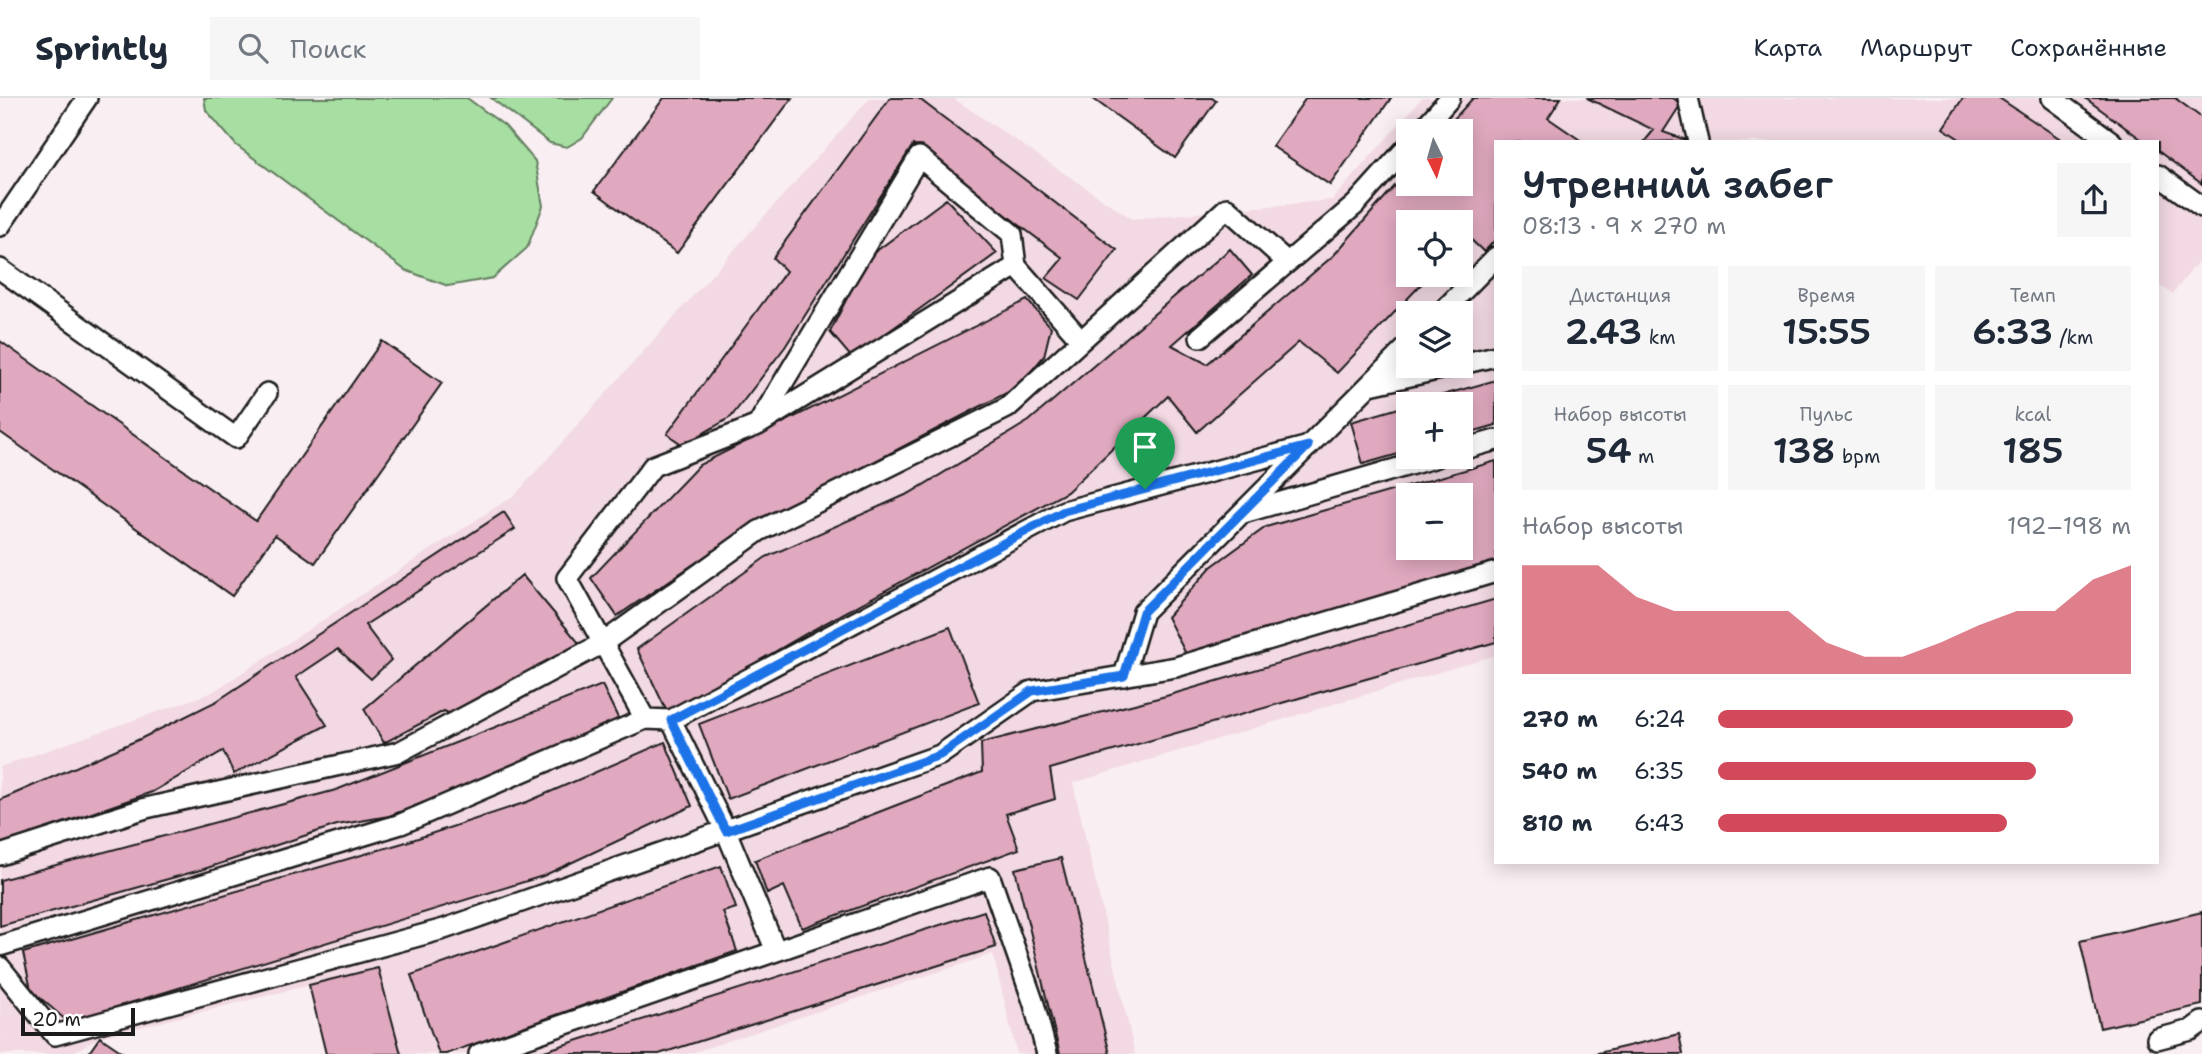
<!DOCTYPE html>
<html lang="ru">
<meta charset="utf-8">
<style>
:root{--surface:#fff;--page:#f6f6f7;--text:#1f2937;--muted:#747a83;--line:#e0e1e3;--accent:#d1495b}
body{margin:0;font-family:"Shantell Sans",sans-serif;background:var(--page);color:var(--text);height:100vh;display:flex;flex-direction:column;font-size:26px;white-space:nowrap}
*{box-sizing:border-box;margin:0}
p{font-size:23px;color:var(--muted)}
.icon{flex:none;width:38px;height:38px;fill:none;stroke:currentColor;stroke-width:2;stroke-linecap:round;stroke-linejoin:round}
.map{position:relative;flex:1;overflow:hidden}
.panel{position:absolute;left:1494px;top:42px;width:665px;height:724px;display:flex;flex-direction:column;background:var(--surface);border-radius:0px;box-shadow:0 4px 18px #0003}
.panel>*{flex:none}
.needle{width:46px;rotate:175deg}
.fabs{position:absolute;left:1396px;top:21px;display:grid;gap:14px}
.fabs a{display:grid;place-items:center;width:77px;height:77px;border-radius:0px;background:var(--surface);box-shadow:0 4px 18px #0003;font-size:35px}
.scale{position:absolute;left:21px;bottom:18px;width:114px;box-sizing:border-box;padding-left:7px;border:4px solid #1c1c1c;border-top:0;font-size:19px;line-height:24px;white-space:nowrap;color:#1c1c1c;-webkit-text-stroke:5px #fff;paint-order:stroke}
.pin{position:absolute;display:grid;place-items:center;width:60px;height:60px;color:#fff;margin:-72px -30px;border-radius:50% 50% 50% 0;rotate:-45deg;box-shadow:0 0 7px #0007}
.pin .icon{rotate:45deg}
.round{display:grid;place-items:center;flex:none;width:74px;height:74px;border-radius:0px;background:var(--page)}
.summary{display:flex;align-items:center;justify-content:space-between;height:119px;padding:0 28px}
h1{font-size:38px;font-weight:600;line-height:52px}
.figures{display:grid;grid-template-columns:repeat(3,1fr);gap:10px;height:119px;padding:7px 28px}
.figures div{display:grid;align-content:center;border-radius:0px;background:var(--page);text-align:center}
.figures b{font-size:35px;font-weight:600}
.figures small{font-size:19px;font-weight:400}
.figures p{font-size:19px}
.chart{height:196px;padding:14px 28px}
.chart p{display:flex;justify-content:space-between}
.chart svg{width:100%;height:126px;margin-top:7px;fill:var(--accent);opacity:.7}
ul{padding:0 28px;list-style:none;font-size:23px}
li{display:grid;grid-template-columns:112px 84px 1fr;align-items:center;height:52px}
li i{height:18px;border-radius:9px;background:var(--accent)}
header{display:flex;align-items:center;gap:42px;box-sizing:border-box;height:98px;padding:0 35px;background:var(--surface);border-bottom:2px solid var(--line)}
header strong{font-size:33px}
nav{display:flex;gap:38px;margin-inline-start:auto;font-size:24px}
.search{width:490px;height:63px;background:var(--page);display:flex;align-items:center;gap:18px;box-sizing:border-box;padding:0 24px;border-radius:0px;color:var(--muted);font-size:26px}
.map>svg:first-child{display:block}
.built{fill:#f2d9e3;fill-rule:evenodd}
.pitch{fill:#a7dea2;stroke:#627d5f;stroke-width:2}
.building{fill:#e0a9bf;stroke:#1c1c1c;stroke-width:2;fill-rule:evenodd}
.lines{fill:none;stroke-linecap:round;stroke-linejoin:round}
.lane-casing{stroke:#1c1c1c;stroke-width:24}
.lane{stroke:#fff;stroke-width:19}
.route-casing{stroke:#fff;stroke-width:14}
.route{stroke:#1a73e8;stroke-width:9}
</style>
<header>
<strong>Sprintly</strong>
<div class="search"><svg class="icon" aria-label="search" viewBox="0 0 24 24"><circle cx="10" cy="10" r="6"/><path d="M15 15l6 6"/></svg>Поиск</div>
<nav><a>Карта</a><a>Маршрут</a><a>Сохранённые</a></nav>
</header>
<div class="map">
<svg width="2202" height="956" viewBox="0 0 2202 956">
<rect width="100%" height="100%" fill="#f9eef2"/>
<filter id="ink" filterUnits="userSpaceOnUse"><feTurbulence type="fractalNoise" baseFrequency=".0143" numOctaves="2"/><feDisplacementMap in="SourceGraphic" scale="14" xChannelSelector="R" yChannelSelector="G"/><feConvolveMatrix kernelMatrix="1 2 1 2 8 2 1 2 1" color-interpolation-filters="sRGB"/></filter>
<g filter="url(#ink)">
<path class="built" d="M870,0H953L1132,121L1332,102L1422,0H2202V158L2173,196L2158,187V44H1496V557L1073,685L1135,956H1017L993,856L688,956H401L378,870L100,939L70,956H0V669L211,595L516,396ZM1409,33H1461V86H1409ZM1409,124H1461V177H1409ZM1409,215H1461V268H1409ZM1409,306H1461V359H1409ZM1409,397H1461V450H1409Z"/>
<path class="pitch" d="M204,0H467L505,28L535,63L543,108L527,150L493,180L448,188L405,172L236,47L206,12Z
M491,0H612L582,40L567,49L550,45Z"/>
<path class="building" d="M664,0H792L677,155L594,93Z
M890,0H918L1117,152L1079,202L1046,180L1063,160L913,47L785,249L731,319L683,347L667,336L786,173L773,160Z
M1092,0H1212L1216,3L1175,60Z
M1306,0H1391L1330,87L1272,48Z
M1473,0H1561L1548,20L1583,44H1496V141L1484,154L1467,138L1461,144V124H1409V177H1430L1337,275L1299,244L1197,334L1168,298L1067,394L807,535L668,616L637,551L766,459L910,395L1029,323L1230,151L1252,177L1172,247L1207,266L1334,157L1409,72V86H1461V33H1443Z
M1587,0H1673L1681,6L1663,34L1689,43L1644,44L1654,32Z
M1963,0H1999L2065,44H1964L1943,30Z
M2085,0H2175L2202,20V86L2158,53V44H2145Z
M946,101L997,155L852,260L830,234L867,160Z
M1027,202L1051,229L1044,258L1018,289L750,428L617,518L591,480L699,367Z
M0,243L256,423L382,243L442,285L315,465L275,437L232,498L0,334Z
M1496,282V327L1461,337V306H1411Z
M1409,307V353L1363,366L1351,324Z
M1496,363V463L1186,556L1167,519L1211,469L1266,429ZM1409,397H1461V450H1409Z
M504,414L515,431L365,527L391,562L371,581L338,551L296,579L327,627L234,676L223,653L152,694L0,747V702L140,641L217,603Z
M522,477L579,545L452,617L444,613L384,645L364,611Z
M1496,501V544L1050,671L1055,701L1006,716L1019,751L802,830L784,788L767,796L755,762L982,674L981,645L1166,598Z
M950,529L979,605L728,701L699,626Z
M602,587L621,626L490,679L389,718L337,727L204,771L0,828V782L336,692Z
M665,644L692,708L543,778L68,924L31,892L23,855L403,745L527,704Z
M1061,760L1110,956H1060L1015,771Z
M721,768L736,810L723,814L737,853L446,956H439L411,877Z
M984,813L996,849L659,956H535Z
M2202,814V907L2100,930L2080,843Z
M378,870L401,956H326L309,887Z
M1679,936L1683,956H1594Z
M100,939L125,956H88Z"/>
<g class="lines">
<g class="lane-casing">
<path id="lane" d="M1688,0L1698,44
M2052,0L2112,44
M1421,33L1450,0
M2158,77L2202,109
M0,128L87,0
M0,171L236,340L267,295
M1441,215L1496,159
M1200,239L1355,107L1409,47
M1461,266L1496,258
M1370,287L1455,268
M760,323L919,59L1012,136L1016,168L1081,242
M1461,352L1496,342
M1243,415L1437,359
M1124,578L1143,514L1409,247
M645,621L567,480L653,368L758,327L1016,168
M671,622L726,733L776,853
M0,757L146,710L399,654L603,545L759,433L1007,310L1227,110L1287,164
M0,848L401,726L645,621L671,622L1064,413L1309,348
M0,869L55,937L444,831L940,657L1032,593L1176,569L1496,474
M2157,941L2191,932L2202,924
M479,956L990,779L1034,906L1047,956"/>
</g>
<use href="#lane" class="lane"/>
</g>
</g>
<g class="lines" filter="url(#ink)">
<g class="route-casing">
<path id="route" d="M1308,348L1143,514L1124,578L1032,593L940,657L726,733L671,622L1064,413Z"/>
</g>
<use href="#route" class="route"/>
</g>
</svg>
<div class="fabs">
<a><svg class="needle" viewBox="-14 -14 28 28"><path d="M0-13l5 13h-10z" fill="#e53935"/><path d="M0 13l5-13h-10z" fill="#747a83"/></svg></a>
<a><svg class="icon" aria-label="locate" viewBox="0 0 24 24"><circle cx="12" cy="12" r="6"/><path d="M12 2v4M12 18v4M2 12h4M18 12h4"/></svg></a>
<a><svg class="icon" aria-label="layers" viewBox="0 0 24 24"><path d="M12 4l9 5-9 5-9-5zM3 14l9 5 9-5"/></svg></a>
<a>+</a>
<a>−</a>
</div>
<div class="scale">20 m</div>
<div class="pin" style="left:1145px;top:391px;background:#1e9e55"><svg class="icon" aria-label="arrive" viewBox="0 0 24 24"><path d="M6 21V4h12l-3 4 3 4H6"/></svg></div>
<section class="panel">
<div class="summary"><div><h1>Утренний забег</h1><p>08:13 · 9 × 270 m</p></div><a class="round"><svg class="icon" aria-label="share" viewBox="0 0 24 24"><path d="M12 15V3M7 8l5-5 5 5M5 13v7h14v-7"/></svg></a></div>
<div class="figures">
<div><p>Дистанция</p><b>2.43<small> km</small></b></div>
<div><p>Время</p><b>15:55</b></div>
<div><p>Темп</p><b>6:33<small> /km</small></b></div>
</div>
<div class="figures">
<div><p>Набор высоты</p><b>54<small> m</small></b></div>
<div><p>Пульс</p><b>138<small> bpm</small></b></div>
<div><p>kcal</p><b>185</b></div>
</div>
<div class="chart"><p><span>Набор высоты</span>192–198 m</p>
<svg viewBox="0 0 160 44" preserveAspectRatio="none"><path d="M0 44V6L10 6L20 6L30 17L40 22L50 22L60 22L70 22L80 33L90 38L100 38L110 33L120 27L130 22L140 22L150 11L160 6V44z"/></svg>
</div>
<ul>
<li><b>270 m</b>6:24<i style="width:86%"></i></li>
<li><b>540 m</b>6:35<i style="width:77%"></i></li>
<li><b>810 m</b>6:43<i style="width:70%"></i></li>
</ul>
</section>
</div>
